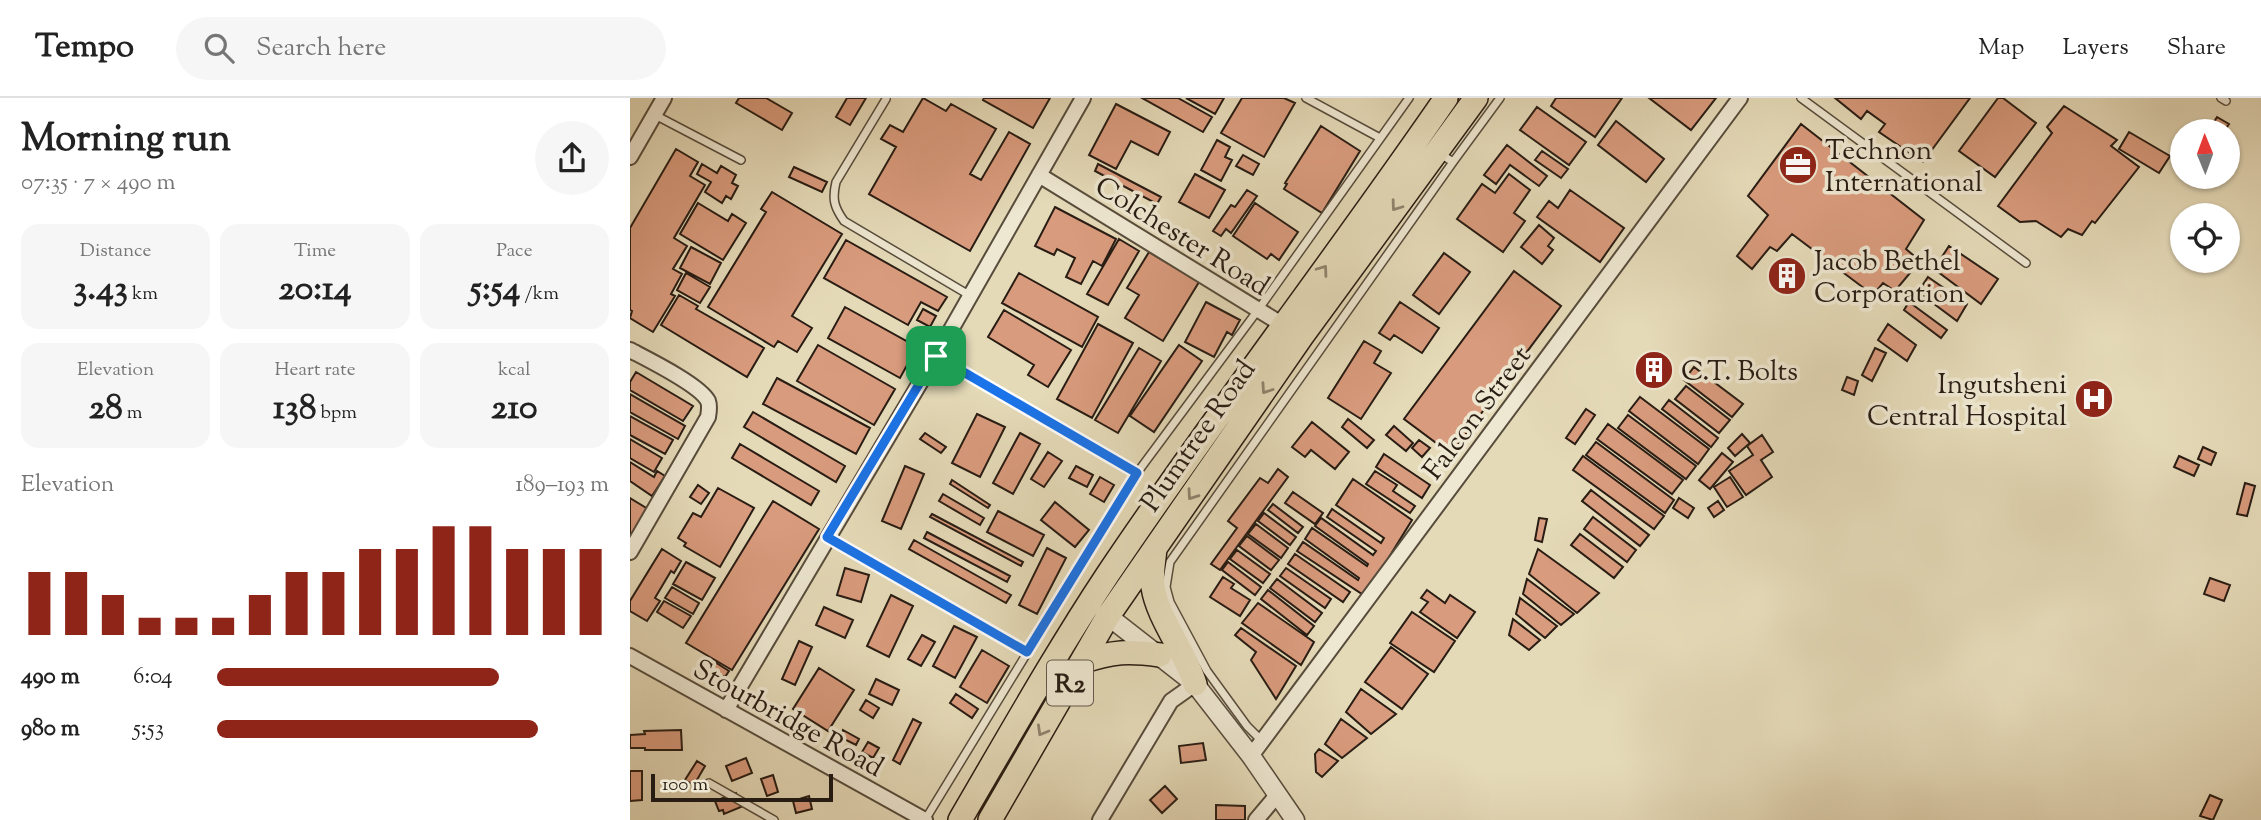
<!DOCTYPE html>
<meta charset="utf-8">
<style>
:root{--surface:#fff;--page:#f6f6f6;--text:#222;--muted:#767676;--line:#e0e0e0;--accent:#8f2418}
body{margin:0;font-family:"Sorts Mill Goudy",serif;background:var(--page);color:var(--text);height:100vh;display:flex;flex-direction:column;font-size:26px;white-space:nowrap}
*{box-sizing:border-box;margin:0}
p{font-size:23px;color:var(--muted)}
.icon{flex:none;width:38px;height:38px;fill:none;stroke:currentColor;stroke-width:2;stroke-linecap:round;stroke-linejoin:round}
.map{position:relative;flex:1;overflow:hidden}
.side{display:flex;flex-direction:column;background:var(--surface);width:630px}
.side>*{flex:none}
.needle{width:46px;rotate:359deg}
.tools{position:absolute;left:1540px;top:21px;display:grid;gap:14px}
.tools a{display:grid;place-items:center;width:70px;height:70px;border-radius:50%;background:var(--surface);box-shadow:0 2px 5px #0004;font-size:35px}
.scale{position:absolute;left:21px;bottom:18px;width:182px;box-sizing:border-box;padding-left:7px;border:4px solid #281c13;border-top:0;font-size:19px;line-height:24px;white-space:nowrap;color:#281c13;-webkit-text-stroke:5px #eee7d1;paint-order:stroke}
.pin{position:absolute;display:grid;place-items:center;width:60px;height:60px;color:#fff;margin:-30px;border-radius:14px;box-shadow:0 4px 10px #0006}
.round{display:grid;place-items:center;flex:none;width:74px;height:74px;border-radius:37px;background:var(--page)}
.overview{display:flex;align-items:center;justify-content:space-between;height:119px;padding:0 21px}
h1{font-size:38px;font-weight:700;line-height:52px}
.figures{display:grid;grid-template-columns:repeat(3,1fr);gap:10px;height:119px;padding:7px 21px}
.figures div{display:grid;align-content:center;border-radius:18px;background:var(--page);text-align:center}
.figures b{font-size:35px;font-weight:700}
.figures small{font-size:19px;font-weight:400}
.figures p{font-size:19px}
.chart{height:196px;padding:14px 21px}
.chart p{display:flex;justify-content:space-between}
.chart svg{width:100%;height:126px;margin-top:7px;stroke:var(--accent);stroke-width:6}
ul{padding:0 21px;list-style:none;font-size:23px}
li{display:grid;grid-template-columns:112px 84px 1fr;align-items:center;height:52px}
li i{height:18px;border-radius:9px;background:var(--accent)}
header{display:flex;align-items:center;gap:42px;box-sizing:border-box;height:98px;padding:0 35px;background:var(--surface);border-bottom:2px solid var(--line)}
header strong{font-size:33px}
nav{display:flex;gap:38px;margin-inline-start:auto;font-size:24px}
.search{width:490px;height:63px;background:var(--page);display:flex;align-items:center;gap:18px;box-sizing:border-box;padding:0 24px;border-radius:38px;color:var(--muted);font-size:26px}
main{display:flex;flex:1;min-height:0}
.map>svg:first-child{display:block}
.building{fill:#d99b7d;stroke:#281c13;stroke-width:2}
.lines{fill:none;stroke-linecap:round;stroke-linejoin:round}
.service-casing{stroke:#574c3c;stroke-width:10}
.minor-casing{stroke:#574c3c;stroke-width:18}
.tertiary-casing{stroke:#574c3c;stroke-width:21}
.trunk-casing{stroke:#281c13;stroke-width:26}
.service{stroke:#eee7d1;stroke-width:7}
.minor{stroke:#eee7d1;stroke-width:14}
.tertiary{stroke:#eee7d1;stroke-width:18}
.trunk{stroke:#e5dab8;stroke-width:23}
.oneway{stroke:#90846e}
.route-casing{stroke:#fff;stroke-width:14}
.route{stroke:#1a73e8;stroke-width:9}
.labels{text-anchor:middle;stroke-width:7;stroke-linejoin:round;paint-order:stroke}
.shield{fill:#eee7d1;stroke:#63594c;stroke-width:2}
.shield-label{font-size:26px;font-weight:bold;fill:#281c13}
.poi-label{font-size:28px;fill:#281c13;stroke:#eee7d1;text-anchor:start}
.street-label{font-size:28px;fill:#281c13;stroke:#eee7d1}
</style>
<header>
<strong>Tempo</strong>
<div class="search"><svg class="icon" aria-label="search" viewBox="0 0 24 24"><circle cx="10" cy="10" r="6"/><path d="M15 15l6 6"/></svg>Search here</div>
<nav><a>Map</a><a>Layers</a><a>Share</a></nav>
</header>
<main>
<section class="side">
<div class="overview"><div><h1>Morning run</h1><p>07:35 · 7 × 490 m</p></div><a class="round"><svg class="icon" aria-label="share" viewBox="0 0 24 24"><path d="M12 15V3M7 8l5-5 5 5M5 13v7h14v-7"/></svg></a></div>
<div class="figures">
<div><p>Distance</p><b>3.43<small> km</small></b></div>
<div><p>Time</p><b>20:14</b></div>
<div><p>Pace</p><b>5:54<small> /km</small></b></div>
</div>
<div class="figures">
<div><p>Elevation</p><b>28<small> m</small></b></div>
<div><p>Heart rate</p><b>138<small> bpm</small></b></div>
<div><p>kcal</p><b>210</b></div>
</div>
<div class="chart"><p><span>Elevation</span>189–193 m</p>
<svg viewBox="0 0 160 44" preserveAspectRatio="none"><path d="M5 44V22M15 44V22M25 44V30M35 44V38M45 44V38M55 44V38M65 44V30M75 44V22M85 44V22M95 44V14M105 44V14M115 44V6M125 44V6M135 44V14M145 44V14M155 44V14"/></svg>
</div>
<ul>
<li><b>490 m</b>6:04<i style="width:72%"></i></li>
<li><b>980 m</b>5:53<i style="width:82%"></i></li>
</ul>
</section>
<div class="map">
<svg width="1631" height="722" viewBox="0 0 1631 722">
<rect width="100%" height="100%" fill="#e5dab8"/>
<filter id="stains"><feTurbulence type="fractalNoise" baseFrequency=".00286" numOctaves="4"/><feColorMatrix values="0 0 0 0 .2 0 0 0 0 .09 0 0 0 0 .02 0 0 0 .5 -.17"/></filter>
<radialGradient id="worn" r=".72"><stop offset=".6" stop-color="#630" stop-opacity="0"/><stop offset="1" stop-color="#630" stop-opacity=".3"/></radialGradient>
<path class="building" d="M109,0H136L162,15L152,32L106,5Z
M217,0H236L220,27L206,19Z
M293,0L316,13L321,6L366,31L340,76L351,82L379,34L400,46L340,153L239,96L266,49L251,41L260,27L273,34Z
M354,0H420L403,30L353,2Z
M512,0H548L582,19L573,34Z
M556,0H594L585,16Z
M612,0H654L665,5L634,59L591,35Z
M926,0H992L965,39L921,8Z
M1019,0H1086L1061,32Z
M1205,0H1340L1293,64L1249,34L1255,26L1237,13L1231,21Z
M1368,0H1373L1406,25L1365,79L1329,53Z
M486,6L540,34L528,57L501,43L486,71L459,57Z
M1434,8L1487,42L1481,48L1509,69L1465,125L1462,123L1452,137L1438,131L1431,139L1406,123L1390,124L1368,108L1422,35L1417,29Z
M907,9L956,44L939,67L890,32Z
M1587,19L1599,26L1594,33L1582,27Z
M986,23L1034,61L1016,84L968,47Z
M1171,26L1294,122L1276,151L1290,163L1265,193L1253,185L1243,197L1162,136L1147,153L1140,149L1122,171L1107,158L1138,117L1118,98Z
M691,28L730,53L692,115L654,91L657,86L655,85Z
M1499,34L1540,58L1529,75L1489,51Z
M587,42L600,49L595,59L602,62L591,83L571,72Z
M877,47L917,78L909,88L880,67L866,86L854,77Z
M46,51L68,64L60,78L75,87L44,140L57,148L43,171L52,176L41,196L45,198L23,234L0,220L2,213L0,212V130Z
M912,53L938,71L931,80L905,62Z
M613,57L629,66L623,77L606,68Z
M72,66L87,75L91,68L106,77L102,85L108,88L101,101L96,98L92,105L75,94L81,84L67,76Z
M468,66L531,99L527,106L465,73Z
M164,69L197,84L192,94L159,79Z
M565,76L595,92L579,120L549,104Z
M879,76L900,92L884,115L895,123L873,154L827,121L852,86L865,95Z
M617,92L627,98L601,135L596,131L591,138L583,133L601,107L605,109Z
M940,92L994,130L970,164L907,119L919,103L928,110Z
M142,94L212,136L162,218L182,230L167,254L148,243L144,249L78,209L136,114L131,111Z
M68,105L98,123L102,116L116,125L93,162L50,136Z
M625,105L668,134L649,162L641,156L637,161L603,138Z
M425,109L486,141L472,168L463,163L451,186L436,179L445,160L427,151L424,157L405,148Z
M909,127L924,140L918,148L923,152L912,166L891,149Z
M489,141L509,153L478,207L457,196Z
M216,142L317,199L308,213L291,204L278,227L194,180Z
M1319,148L1368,181L1351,206L1304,171Z
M61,149L91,165L80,186L50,170Z
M519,154L569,184L533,243L495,220L509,197L497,190Z
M814,155L840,174L809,216L783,197Z
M884,173L931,208L821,356L774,321Z
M56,175L80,189L70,205L47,192Z
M389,175L468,219L452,249L372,205Z
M1298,179L1337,206L1327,223L1288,194Z
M49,197L68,208L66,211L134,250L117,279L31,227Z
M576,204L610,222L602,237L597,234L584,259L555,244Z
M770,204L809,230L792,255L764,237L760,242L749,235Z
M1279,204L1317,232L1311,240L1274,212Z
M215,209L287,249L270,280L198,240Z
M293,211L306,218L300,229L287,222Z
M374,212L441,252L418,289L398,277L404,267L358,239Z
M468,226L503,245L462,320L427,301Z
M1258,226L1286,247L1277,263L1248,242Z
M734,243L751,253L744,265L761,275L731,321L698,300Z
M188,247L265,291L244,327L167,283Z
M549,247L572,263L524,334L500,318Z
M509,250L531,263L488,335L465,322Z
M1245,250L1256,255L1242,283L1232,277Z
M1024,257L1040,267L1025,288L1008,277Z
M1064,269L1113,306L1102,319L1054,282Z
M6,274L63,308L53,323L0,292V284Z
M1217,279L1228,283L1224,297L1212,292Z
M147,280L240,330L226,356L133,306Z
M1056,288L1100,322L1089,335L1045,301Z
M0,296L55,328L48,341L0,314Z
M1010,299L1079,351L1068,366L999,313Z
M1039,302L1088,340L1081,349L1032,311Z
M956,311L965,317L945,346L936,340Z
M123,314L215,368L206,384L114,329Z
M347,316L375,329L350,379L322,365Z
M998,317L1066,368L1056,381L988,330Z
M0,318L43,342L35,356L0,337Z
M718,321L744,342L737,350L712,329Z
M682,324L719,354L705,371L681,352L675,359L662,349Z
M978,326L1053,382L1042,396L967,341Z
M764,328L783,345L776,353L756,337Z
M295,335L316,349L311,355L290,341Z
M390,335L410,346L383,396L363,385Z
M1112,336L1120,345L1105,358L1098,350Z
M1132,337L1143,354L1131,362L1142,379L1116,397L1099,373L1123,357L1117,348Z
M0,341L32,360L24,374L0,360Z
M789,342L800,350L792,359L782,350Z
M966,344L1044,402L1035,415L956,357Z
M110,346L189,393L181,407L102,360Z
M1573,349L1586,355L1581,367L1568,361Z
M418,354L432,363L414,389L401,381Z
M1092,355L1103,364L1080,391L1069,382Z
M754,356L800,387L792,400L746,369Z
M953,358L1034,418L1024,431L943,372Z
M1549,358L1569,367L1564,378L1544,369Z
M0,364L24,379L27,373L35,378L22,398L0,383Z
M275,368L294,376L271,431L252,423Z
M446,368L463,377L457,389L439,380Z
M648,371L658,379L590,472L581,466L607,430L598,423L630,380L638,385Z
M745,373L767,387L763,393L785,408L780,415L736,386Z
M470,379L484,387L474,404L460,396Z
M1100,379L1113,399L1097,409L1084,389Z
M723,381L782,422L735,498L667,453L673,444L728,482L729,480L675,441L682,430L737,468L738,466L685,428L691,420L743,457L746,453L697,419L702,411L751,445L754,440L706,407Z
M322,382L360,407L358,410L320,386Z
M1615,385L1625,388L1617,418L1607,416Z
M68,387L79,395L71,406L60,399Z
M88,390L124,410L90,469L54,448L56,445L48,440L63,415L71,419Z
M961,392L1019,437L1010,448L952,403Z
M663,394L693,415L685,426L655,405Z
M313,396L354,420L350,427L309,403Z
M0,400L18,411L0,440Z
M1049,400L1064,410L1058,420L1043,410Z
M143,403L189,431L102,572L56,545Z
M1088,403L1094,412L1084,419L1078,410Z
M425,404L459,432L445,449L411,422Z
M643,406L673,429L668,435L638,412Z
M368,413L414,437L403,458L357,434Z
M634,415L666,439L660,447L628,423Z
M302,416L393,464L391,468L300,419Z
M963,419L1006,452L997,464L954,431Z
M909,420L917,421L912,444L905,442Z
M626,426L658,450L651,460L618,436Z
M297,434L380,478L377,484L294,440Z
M950,436L993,469L984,480L941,447Z
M617,438L649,462L641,472L609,448Z
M284,442L381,497L376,505L279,451Z
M417,450L436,460L407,516L389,507Z
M32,451L51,463L44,475L41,473L25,500L30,503L17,523L0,513V503Z
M908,451L969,495L947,515L899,476Z
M607,452L640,476L633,485L600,461Z
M665,456L720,494L713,504L658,466Z
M56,464L85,480L72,502L43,486Z
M598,464L631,489L625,497L592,472Z
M215,470L239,477L231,504L207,497Z
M656,470L701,501L695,510L650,478Z
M593,479L604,486L601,490L620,502L610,518L580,499Z
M1580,480L1600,487L1594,503L1574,496Z
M647,481L692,515L685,524L640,490Z
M897,481L944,516L931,527L893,496Z
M42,489L69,505L63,516L35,500Z
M638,492L684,528L677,537L631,501Z
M797,492L815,505L820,497L845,514L827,540L790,514L798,504L791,500Z
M261,497L283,508L259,559L237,548Z
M890,500L927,528L915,540L886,516Z
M34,503L61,518L53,530L27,514Z
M628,505L684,544L671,567L612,525Z
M194,509L223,522L215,540L186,527Z
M782,514L825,543L804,574L760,545Z
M883,521L910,542L899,552L879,537Z
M324,528L347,539L325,580L303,568Z
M611,530L666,568L646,601L621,562L626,554L605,537Z
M292,537L305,544L291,568L278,561Z
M169,543L182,549L165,587L152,581Z
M761,549L798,576L772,611L735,584Z
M352,552L379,568L357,605L330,589Z
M80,561L99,573L95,579L75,567Z
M189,570L224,592L198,633L163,611Z
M246,581L269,592L262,607L239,596Z
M731,591L766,616L741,636L716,614Z
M326,596L348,611L342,620L320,605Z
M236,602L249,610L243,620L230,612Z
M283,621L291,625L270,666L263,662Z
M711,621L737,640L712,660L695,646Z
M51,632L52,652H15V650H0V637L15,636L14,633Z
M213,632L229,641L226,647L210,639Z
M238,644L249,650L243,660L232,654Z
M573,645L576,662L551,665L549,648Z
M689,651L708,663L692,679L686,674L685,656Z
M116,660L122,675L102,683L96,668Z
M67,663L75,668L64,687L55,682Z
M0,673H12V702L0,703Z
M143,677L148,694L137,698L131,681Z
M535,688L547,701L532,715L520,702Z
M106,695L111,709L94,716L93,712L89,713L85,703Z
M1580,697L1592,702L1583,722L1570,718Z
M179,698L182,711L166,715L163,703Z
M586,707L615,708V722H586Z"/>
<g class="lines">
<g class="service-casing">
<path id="service" d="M676,0L750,40
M1171,0L1396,165
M1591,0L1596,3
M256,1L206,84C202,101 204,109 214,123L339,197
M25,17L111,62
M823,64L870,0
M306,258L507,375
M198,439L397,554
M632,643L617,628L577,573L540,504L536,489L540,464L823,64L809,55
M79,685L144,722
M295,722L507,375L628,212L779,0"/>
</g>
<g class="minor-casing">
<path id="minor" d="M0,59L34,0
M409,77L658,230
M0,252C17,261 70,287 78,303C80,308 79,313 78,319L0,454
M0,558L295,722
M96,612L306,258L453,0
M621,658L1110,0
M470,722L541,603L565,586
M626,722L648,696"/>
</g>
<g class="tertiary-casing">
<path id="tertiary" d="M478,518L565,586L621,658L665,722"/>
</g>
<g class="trunk-casing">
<path id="trunk" d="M525,450C524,463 521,477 523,489C528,521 555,553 565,586
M452,564C483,553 499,553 530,557
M330,722C378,640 425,556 478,476C586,315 706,160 816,0
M360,722L478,518L672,238L846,0"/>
</g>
<use href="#service" class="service"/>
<use href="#minor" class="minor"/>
<use href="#tertiary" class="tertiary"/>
<use href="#trunk" class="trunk"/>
</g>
<defs><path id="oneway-chevron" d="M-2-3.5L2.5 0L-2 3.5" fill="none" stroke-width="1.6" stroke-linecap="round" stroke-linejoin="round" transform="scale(1.75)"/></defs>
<g class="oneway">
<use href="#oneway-chevron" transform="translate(766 108) rotate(126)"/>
<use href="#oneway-chevron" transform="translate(693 172) rotate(-54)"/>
<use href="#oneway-chevron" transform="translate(636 291) rotate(124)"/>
<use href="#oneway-chevron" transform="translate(562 397) rotate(125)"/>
<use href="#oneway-chevron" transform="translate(412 633) rotate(120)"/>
</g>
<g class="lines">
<g class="route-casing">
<path id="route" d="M306,258L507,375L397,554L197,439Z"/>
</g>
<use href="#route" class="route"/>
</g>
<defs>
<g id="office-disc" transform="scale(2.0125)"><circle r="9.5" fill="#8f2418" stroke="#eee7d1"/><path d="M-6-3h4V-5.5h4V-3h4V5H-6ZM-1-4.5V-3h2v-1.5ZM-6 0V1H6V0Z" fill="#fff"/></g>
<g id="building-disc" transform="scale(2.0125)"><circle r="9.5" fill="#8f2418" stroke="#eee7d1"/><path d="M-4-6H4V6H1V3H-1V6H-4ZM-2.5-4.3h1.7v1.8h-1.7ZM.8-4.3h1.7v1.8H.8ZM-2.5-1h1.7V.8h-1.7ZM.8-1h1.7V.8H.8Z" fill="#fff"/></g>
<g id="hospital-disc" transform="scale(2.0125)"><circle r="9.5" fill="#8f2418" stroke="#eee7d1"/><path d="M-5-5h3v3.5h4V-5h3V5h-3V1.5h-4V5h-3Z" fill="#fff"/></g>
</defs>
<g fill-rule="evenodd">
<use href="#office-disc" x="1168" y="67"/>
<use href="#building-disc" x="1157" y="178"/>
<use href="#building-disc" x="1024" y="272"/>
<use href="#hospital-disc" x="1464" y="301"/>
</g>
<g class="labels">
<rect class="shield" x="417" y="562.5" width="46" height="45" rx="5"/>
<g class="shield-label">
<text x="440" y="594">R2</text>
</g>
<g class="poi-label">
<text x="1195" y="61">Technon<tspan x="1195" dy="32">International</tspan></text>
<text x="1184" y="172">Jacob Bethel<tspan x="1184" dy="32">Corporation</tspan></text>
<text x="1051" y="282">C.T. Bolts</text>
<text x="1437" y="295" text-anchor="end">Ingutsheni<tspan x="1437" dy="32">Central Hospital</tspan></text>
</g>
<g class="street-label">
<text transform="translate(553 137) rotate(32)" y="10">Colchester Road</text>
<text transform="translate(846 314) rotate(-53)" y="10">Falcon Street</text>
<text transform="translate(567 337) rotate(-55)" y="10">Plumtree Road</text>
<text transform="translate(159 619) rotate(29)" y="10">Stourbridge Road</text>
</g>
</g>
<rect width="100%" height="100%" filter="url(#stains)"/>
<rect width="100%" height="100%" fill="url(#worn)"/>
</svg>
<div class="tools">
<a><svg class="needle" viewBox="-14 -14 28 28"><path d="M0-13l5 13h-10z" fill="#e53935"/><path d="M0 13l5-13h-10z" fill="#767676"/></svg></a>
<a><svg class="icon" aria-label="locate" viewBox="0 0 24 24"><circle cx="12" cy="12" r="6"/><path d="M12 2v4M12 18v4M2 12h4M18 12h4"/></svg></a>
</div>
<div class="scale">100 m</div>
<div class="pin" style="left:306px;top:258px;background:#1e9e55"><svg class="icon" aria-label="arrive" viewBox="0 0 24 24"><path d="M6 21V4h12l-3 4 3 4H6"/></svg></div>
</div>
</main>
